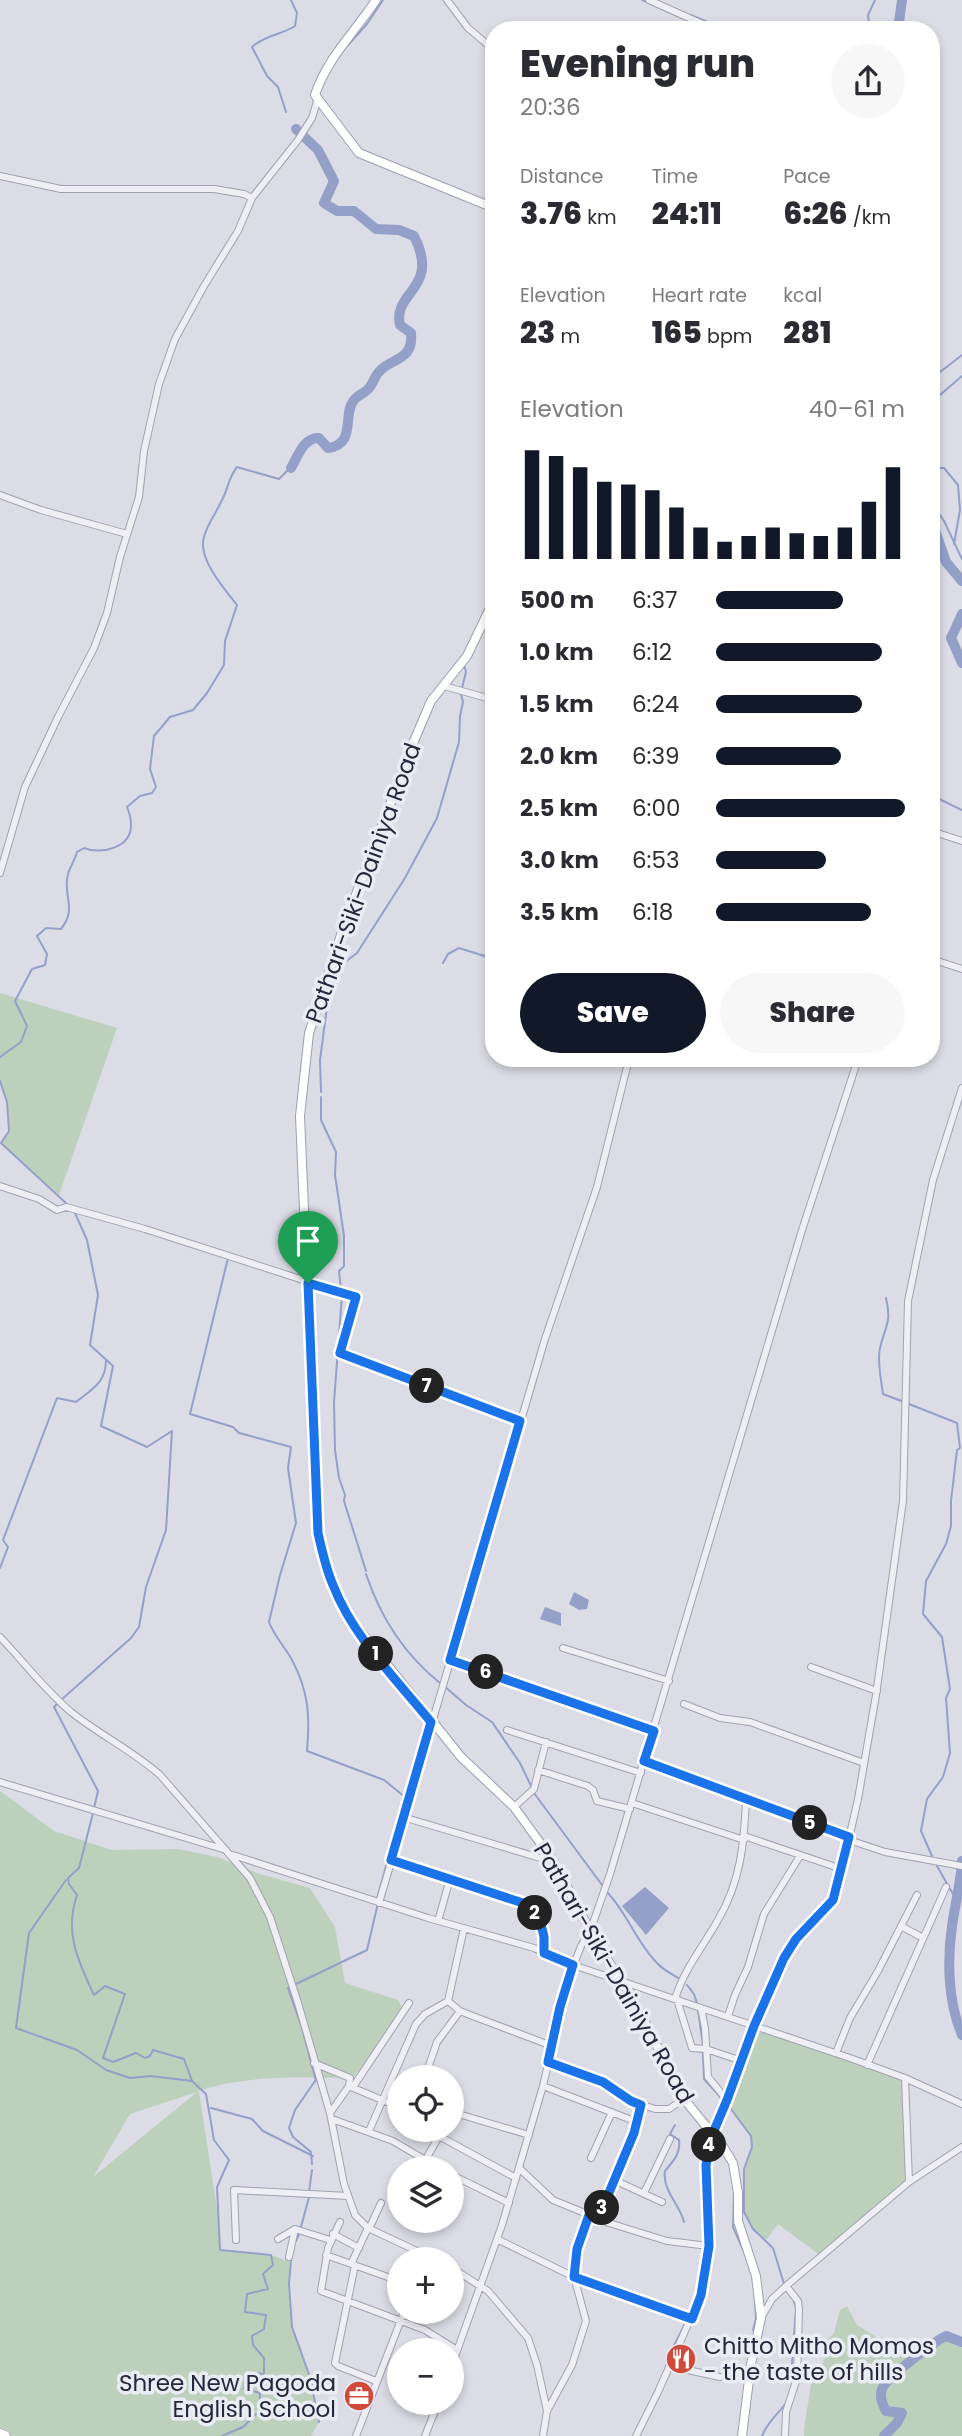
<!DOCTYPE html>
<meta charset="utf-8">
<style>
:root{--surface:#fff;--page:#f7f7f7;--text:#2b2b33;--muted:#7c7c81;--accent:#111827}
body{margin:0;font-family:Poppins,sans-serif;background:var(--page);color:var(--text);height:100vh;display:flex;flex-direction:column;font-size:26px;white-space:nowrap}
*{box-sizing:border-box;margin:0}
p{font-size:23px;color:var(--muted)}
.icon{flex:none;width:38px;height:38px;fill:none;stroke:currentColor;stroke-width:2;stroke-linecap:round;stroke-linejoin:round}
.map{position:relative;flex:1;overflow:hidden}
.panel{position:absolute;left:485px;top:21px;width:455px;height:1046px;display:flex;flex-direction:column;background:var(--surface);border-radius:28px;box-shadow:0 4px 10px #0003}
.panel>*{flex:none}
.controls{position:absolute;left:387px;top:2065px;display:grid;gap:14px}
.controls a{display:grid;place-items:center;width:77px;height:77px;border-radius:50%;background:var(--surface);box-shadow:0 4px 10px #0003;font-size:35px}
.pin{position:absolute;display:grid;place-items:center;width:60px;height:60px;color:#fff;margin:-72px -30px;border-radius:50% 50% 50% 0;rotate:-45deg;box-shadow:0 0 7px #0007}
.pin .icon{rotate:45deg}
.km{position:absolute;width:35px;height:35px;margin:-18px;border-radius:50%;background:#222;color:#fff;font-size:19px;line-height:35px;text-align:center}
.round{display:grid;place-items:center;flex:none;width:74px;height:74px;border-radius:37px;background:var(--page)}
.headline{display:flex;align-items:center;justify-content:space-between;height:119px;padding:0 35px}
h1{font-size:38px;font-weight:800;line-height:52px}
.figures{display:grid;grid-template-columns:repeat(3,1fr);gap:10px;height:119px;padding:7px 35px}
.figures div{display:grid;align-content:center}
.figures b{font-size:30px;font-weight:800}
.figures small{font-size:19px;font-weight:400}
.figures p{font-size:19px}
.chart{height:196px;padding:14px 35px}
.chart p{display:flex;justify-content:space-between}
.chart svg{width:100%;height:126px;margin-top:7px;stroke:var(--accent);stroke-width:6}
.cta{display:flex;gap:14px;margin-top:auto;padding:14px 35px}
.cta a{flex:1;height:80px;border-radius:42px;background:var(--accent);color:#fff;font-size:28px;font-weight:800;line-height:80px;text-align:center}
.cta a+a{background:var(--page);color:var(--text)}
ul{padding:0 35px;list-style:none;font-size:23px}
li{display:grid;grid-template-columns:112px 84px 1fr;align-items:center;height:52px}
li i{height:18px;border-radius:9px;background:var(--accent)}
.map>svg:first-child{display:block}
.green{fill:#bcd0bc;fill-rule:evenodd}
.water{fill:#94a0c8}
.lines{fill:none;stroke-linecap:round;stroke-linejoin:round}
.stream{stroke:#94a0c8;stroke-width:2}
.river{stroke:#94a0c8;stroke-width:10}
.minor-casing{stroke:#a1a2b0;stroke-width:8}
.major-casing{stroke:#9a9eb2;stroke-width:10}
.highway-casing{stroke:#82869d;stroke-width:11}
.minor{stroke:#eeeef4;stroke-width:6}
.major{stroke:#fff;stroke-width:8}
.highway{stroke:#fff;stroke-width:10}
.route-casing{stroke:#fff;stroke-width:14}
.route{stroke:#1a73e8;stroke-width:9}
.labels{text-anchor:middle;stroke-width:7;stroke-linejoin:round;paint-order:stroke}
.street-label{font-size:23px;fill:#25273c;stroke:#eaecf4}
.poi-label{font-size:23px;fill:#25273c;stroke:#eaecf4;text-anchor:start}
</style>
<div class="map">
<svg width="962" height="2436" viewBox="0 0 962 2436">
<rect width="100%" height="100%" fill="#dbdce6"/>
<path class="green" d="M0,993L117,1028L59,1195L1,1143L9,1131L7,1102L0,1081Z
M0,1791L54,1831L111,1850L178,1849L217,1857L260,1874L310,1888L335,1927L345,1983L398,2000L404,2011L353,2078C302,2078 248,2074 199,2091L219,2222L220,2250L271,2255L290,2262L289,2284L292,2327L310,2377L319,2422L311,2436H0ZM197,2092L93,2177L130,2114Z
M754,2026L905,2078L909,2182L821,2256L778,2224L766,2240L753,2229L744,2212V2169L752,2147L750,2136L728,2104Z
M847,2306L857,2325L913,2360L933,2342L946,2336L962,2342V2436H804C804,2414 812,2395 811,2374L822,2370L827,2340L834,2333L840,2310Z"/>
<path class="water" d="M574,1592L589,1600L587,1609L579,1610L569,1604Z
M545,1607L561,1613V1626L540,1619Z
M645,1887L669,1908L646,1935L622,1906Z"/>
<g class="lines">
<path class="stream" d="M642,0L647,2
M662,9L689,21
M691,15L719,27L720,30
M870,30L868,15L875,0
M348,45L367,24L383,0
M286,112L278,87L267,76L252,47C265,35 281,35 295,26L297,13L291,0
M931,379L962,355
M931,502L944,521L962,559
M954,544L960,510L958,485L944,468H933L935,421L932,406L940,395L962,376
M462,688L466,672L464,665
M931,795L962,810
M443,963L448,954L459,948L494,959
M0,1057L21,1042L27,1026L15,1001L32,969L45,965L47,954L37,936L46,928L61,929C78,908 62,896 68,874C70,867 75,860 77,852L84,848C101,855 132,848 131,824C131,818 129,812 127,807L140,796L152,793L156,787L150,769L154,736L170,717L193,710L207,693L224,665L225,641L237,605C225,590 197,558 204,537C207,525 216,513 221,502C228,490 228,478 237,467L279,479L289,469
M0,1081L7,1102L9,1131L1,1143L68,1205
M321,1092L320,1060L330,984L337,968L357,953L405,878L437,818L459,742L460,716L463,702L461,694
M321,1097V1120L336,1152L335,1175L344,1236V1266L339,1271L341,1290
M228,1258L190,1414L233,1427L239,1433L291,1447L288,1468L296,1523L280,1575L269,1622C274,1636 285,1647 292,1660C309,1692 310,1717 307,1751L384,1780L405,1797L377,1899
M342,1295L334,1402L335,1450L339,1478L345,1495L344,1501L366,1571
M886,1298C892,1323 885,1326 880,1348C877,1361 881,1380 883,1394L904,1402
M909,1404L957,1423L960,1448L957,1450L951,1501V1526L946,1544L926,1581L923,1614L942,1637L950,1689L946,1698L950,1753L943,1777L927,1799L921,1831L932,1856
M0,1568L8,1547L3,1540L57,1398L76,1402C92,1389 106,1383 106,1360
M366,1574C380,1616 405,1655 440,1683
M444,1686L466,1705L492,1722L520,1763L532,1788
M61,1700L131,1638L139,1627L146,1587L166,1530L172,1431L147,1447L101,1426L113,1366L90,1345L98,1295L87,1240L75,1213
M57,1704L54,1707L98,1791L94,1808
M534,1793L602,1885
M93,1813L79,1868L68,1878L69,1884L77,1895C64,1933 78,1961 94,1995L105,1986L125,1994L103,2058L113,2062L136,2053L145,2058L150,2056L153,2050L184,2059L192,2081
M937,1866L958,1903
M66,1880L29,1933L16,2028L77,2050L106,2070L130,2078L151,2076L192,2081L206,2094L214,2140L229,2160L217,2187L220,2250L271,2255L273,2265L263,2274L268,2289L247,2294L245,2312L266,2315L264,2329L252,2336L253,2345L264,2358V2374L255,2373L254,2382L245,2381L244,2389L260,2393L259,2411L243,2427L222,2436
M606,1891C627,1912 636,1942 657,1963C663,1970 672,1974 680,1979
M296,1984L367,1950L378,1903
M687,1985L694,1994L697,2003
M290,1987L288,1988L302,2028L316,2081
M698,2010L703,2045
M703,2052L704,2079L722,2099
M728,2105L751,2136L752,2147L744,2169V2212L753,2229L773,2248L784,2284
M211,2108L252,2119L263,2131L313,2156
M675,2125L670,2134L679,2140C681,2154 673,2161 665,2171C662,2191 680,2204 684,2222
M312,2164L311,2152L293,2137L289,2128L295,2110L315,2081
M309,2192L312,2170
M734,2192L733,2227L745,2254
M301,2227L309,2197
M296,2241L299,2234
M291,2260L289,2284L292,2327L310,2377L319,2422
M753,2330L756,2319L755,2300
M666,2361L687,2320
M793,2382L792,2364L796,2309L794,2301
M762,2436C767,2423 777,2415 786,2403"/>
<path class="river" d="M898,30L902,0
M291,468C298,456 304,437 319,438L328,448C357,444 342,414 354,400C358,395 363,394 367,390C373,385 374,377 379,372C389,358 414,362 411,333L400,325C392,291 441,290 414,236L399,230L376,229L354,211H337L324,203L334,181L318,150L296,129
M931,519L946,562L962,581
M962,614L951,638L962,663
M962,1861C961,1883 955,1904 952,1926C947,1961 948,2002 962,2035
M884,2436L897,2423L902,2413L886,2411C882,2404 879,2397 882,2389C885,2379 935,2341 946,2336L962,2342"/>
<g class="minor-casing">
<path id="minor" d="M447,0L468,28L494,50
M649,0L716,30
M0,176L61,189H214L244,194L252,198
M0,495L41,510L127,534
M444,686L494,700
M931,831L962,841
M931,844L936,833
M0,873L25,787L58,717L94,648L107,613L120,557L139,497L144,451L159,384L175,339L204,286L238,231L252,198L298,140L312,118L318,98
M931,959L962,969
M0,1186L39,1199L57,1210L66,1207L145,1229L356,1297L340,1353L520,1421
M0,1637C24,1662 44,1689 71,1712C100,1735 133,1751 160,1775L250,1878L270,1917L298,2003L330,2113L344,2184L355,2215L368,2228L434,2259
M563,1648L669,1681
M450,1660L654,1731
M811,1667L877,1691
M684,1704L720,1718L750,1722L864,1763
M507,1730L641,1773
M644,1761L849,1837
M538,1770L588,1786L593,1790L597,1801L630,1809
M0,1782L226,1850
M632,1803L744,1840
M514,1807L534,1789L546,1742
M403,1817L554,1862
M744,1836L842,1869
M849,1840L885,1852L962,1866
M233,1855L428,1918L534,1948L573,1965L850,2058L905,2078L962,2104
M391,1860L526,1904L541,1924L544,1937L545,1953
M379,1903L545,1339L597,1187L629,1059
M438,1921L450,1879
M901,1926L923,1938
M448,2001L464,1928
M701,2008L705,2028L708,2077L727,2100
M728,2016L735,1995L748,1967L764,1914L800,1856
M836,2053L850,2018L878,1971L917,1895
M742,2061L706,2049L692,2048L676,1996C685,1968 704,1945 718,1920C741,1881 744,1843 746,1800
M548,2062L603,2082L631,2101L655,2109H669L684,2099
M314,2063L350,2078L349,2086L330,2113
M867,2065L946,1887
M425,2077L437,2042L460,2011
M905,2078L909,2182
M543,2086L637,2122
M351,2087L399,2107
M353,2087L409,2003
M452,2112L529,2135
M332,2119L393,2141L439,2168
M440,2130L439,2136L516,2178
M369,2131L416,2024L425,2014L448,2001L460,2011L470,2015L552,2046
M591,2158L612,2112
M426,2159L439,2136
M519,2168L553,2200L609,2223L667,2241L709,2246
M452,2175L509,2203
M614,2180L662,2202
M644,2193L670,2139
M598,2219L634,2133L641,2105
M340,2222L328,2248L321,2291L425,2330L457,2350
M369,2229L381,2203
M333,2234L359,2248
M278,2239L295,2229L330,2240
M497,2239L574,2277L692,2319
M236,2240L234,2190L348,2196
M326,2255L399,2281
M289,2257L295,2229
M351,2264L368,2228
M355,2265L335,2363L338,2366L376,2381
M452,2268L488,2291L528,2338L537,2365L547,2411L543,2436
M761,2318L772,2299L786,2286L909,2182L962,2147
M452,2365L502,2225L543,2086L567,1982L581,1946L590,1932L610,1874L802,1230L858,1059
M669,2366L720,2377
M547,2411L572,2365L586,2321L573,2273L577,2249L589,2215
M356,2436L404,2312
M425,2436L438,2403
M636,2436L658,2392L701,2295L709,2246L706,2165L713,2133L724,2108L754,2026L784,1958L796,1939L833,1901L842,1869L858,1799L876,1695L903,1501L908,1301L933,1180L962,1088
M785,2436L786,2412L797,2378L799,2309L798,2301L786,2286"/>
</g>
<g class="major-casing">
<path id="major" d="M376,0C355,32 327,58 315,95L359,153L494,208
M494,600L467,656L431,701L414,741L342,932L309,1033L300,1116L318,1533L333,1587L356,1626L461,1757L514,1807L554,1862L598,1946L630,1993L684,2099L724,2148L733,2163L738,2193V2221L756,2276L761,2318L751,2364L742,2436"/>
</g>
<g class="highway-casing">
<path id="highway" d="M0,2434L5,2436"/>
</g>
<use href="#minor" class="minor"/>
<use href="#major" class="major"/>
<use href="#highway" class="highway"/>
</g>
<g class="lines">
<g class="route-casing">
<path id="route" d="M308,1283L356,1297L340,1353L520,1421L450,1660L654,1731L644,1761L849,1837L833,1900L796,1939L784,1958L754,2026L727,2100L713,2133L706,2165L709,2246L701,2295L692,2319L574,2277L577,2249L589,2215L598,2219L634,2133L641,2105L631,2101L603,2082L548,2062L560,2007L573,1965L544,1953V1937L541,1924L526,1904L391,1860L431,1722C397,1680 353,1637 333,1585C326,1569 322,1551 318,1533Z"/>
</g>
<use href="#route" class="route"/>
</g>
<defs>
<g id="restaurant-disc" transform="scale(1.575)"><circle r="9.5" fill="#d04a3b" stroke="#eaecf4"/><path d="M-5-6h1v4h1v-4h1v4h1v-4h1v5L-1.5 .5V6h-2V.5L-5-1ZM5-6V6H3V1.5H1.5Q1.5-4 5-6Z" fill="#fff"/></g>
<g id="office-disc" transform="scale(1.575)"><circle r="9.5" fill="#d04a3b" stroke="#eaecf4"/><path d="M-6-3h4V-5.5h4V-3h4V5H-6ZM-1-4.5V-3h2v-1.5ZM-6 0V1H6V0Z" fill="#fff"/></g>
</defs>
<g fill-rule="evenodd">
<use href="#restaurant-disc" x="681" y="2359"/>
<use href="#office-disc" x="359" y="2396"/>
</g>
<g class="labels">
<g class="street-label">
<text transform="translate(363 883) rotate(-70)" y="8">Pathari-Siki-Dainiya Road</text>
<text transform="translate(614 1973) rotate(60)" y="8">Pathari-Siki-Dainiya Road</text>
</g>
<g class="poi-label">
<text x="704" y="2354">Chitto Mitho Momos<tspan x="704" dy="26">- the taste of hills</tspan></text>
<text x="336" y="2391" text-anchor="end">Shree New Pagoda<tspan x="336" dy="26">English School</tspan></text>
</g>
</g>
</svg>
<div class="controls">
<a><svg class="icon" aria-label="locate" viewBox="0 0 24 24"><circle cx="12" cy="12" r="6"/><path d="M12 2v4M12 18v4M2 12h4M18 12h4"/></svg></a>
<a><svg class="icon" aria-label="layers" viewBox="0 0 24 24"><path d="M12 4l9 5-9 5-9-5zM3 14l9 5 9-5"/></svg></a>
<a>+</a>
<a>−</a>
</div>
<div class="pin" style="left:308px;top:1283px;background:#1e9e55"><svg class="icon" aria-label="arrive" viewBox="0 0 24 24"><path d="M6 21V4h12l-3 4 3 4H6"/></svg></div>
<b class="km" style="left:376px;top:1654px">1</b>
<b class="km" style="left:535px;top:1913px">2</b>
<b class="km" style="left:602px;top:2208px">3</b>
<b class="km" style="left:709px;top:2145px">4</b>
<b class="km" style="left:810px;top:1823px">5</b>
<b class="km" style="left:486px;top:1672px">6</b>
<b class="km" style="left:427px;top:1386px">7</b>
<section class="panel">
<div class="headline"><div><h1>Evening run</h1><p>20:36</p></div><a class="round"><svg class="icon" aria-label="share" viewBox="0 0 24 24"><path d="M12 15V3M7 8l5-5 5 5M5 13v7h14v-7"/></svg></a></div>
<div class="figures">
<div><p>Distance</p><b>3.76<small> km</small></b></div>
<div><p>Time</p><b>24:11</b></div>
<div><p>Pace</p><b>6:26<small> /km</small></b></div>
</div>
<div class="figures">
<div><p>Elevation</p><b>23<small> m</small></b></div>
<div><p>Heart rate</p><b>165<small> bpm</small></b></div>
<div><p>kcal</p><b>281</b></div>
</div>
<div class="chart"><p><span>Elevation</span>40–61 m</p>
<svg viewBox="0 0 160 44" preserveAspectRatio="none"><path d="M5 44V6M15 44V8M25 44V12M35 44V17M45 44V18M55 44V20M65 44V26M75 44V33M85 44V38M95 44V36M105 44V33M115 44V35M125 44V36M135 44V33M145 44V24M155 44V12"/></svg>
</div>
<ul>
<li><b>500 m</b>6:37<i style="width:67%"></i></li>
<li><b>1.0 km</b>6:12<i style="width:88%"></i></li>
<li><b>1.5 km</b>6:24<i style="width:77%"></i></li>
<li><b>2.0 km</b>6:39<i style="width:66%"></i></li>
<li><b>2.5 km</b>6:00<i style="width:100%"></i></li>
<li><b>3.0 km</b>6:53<i style="width:58%"></i></li>
<li><b>3.5 km</b>6:18<i style="width:82%"></i></li>
</ul>
<div class="cta"><a>Save</a><a>Share</a></div>
</section>
</div>
